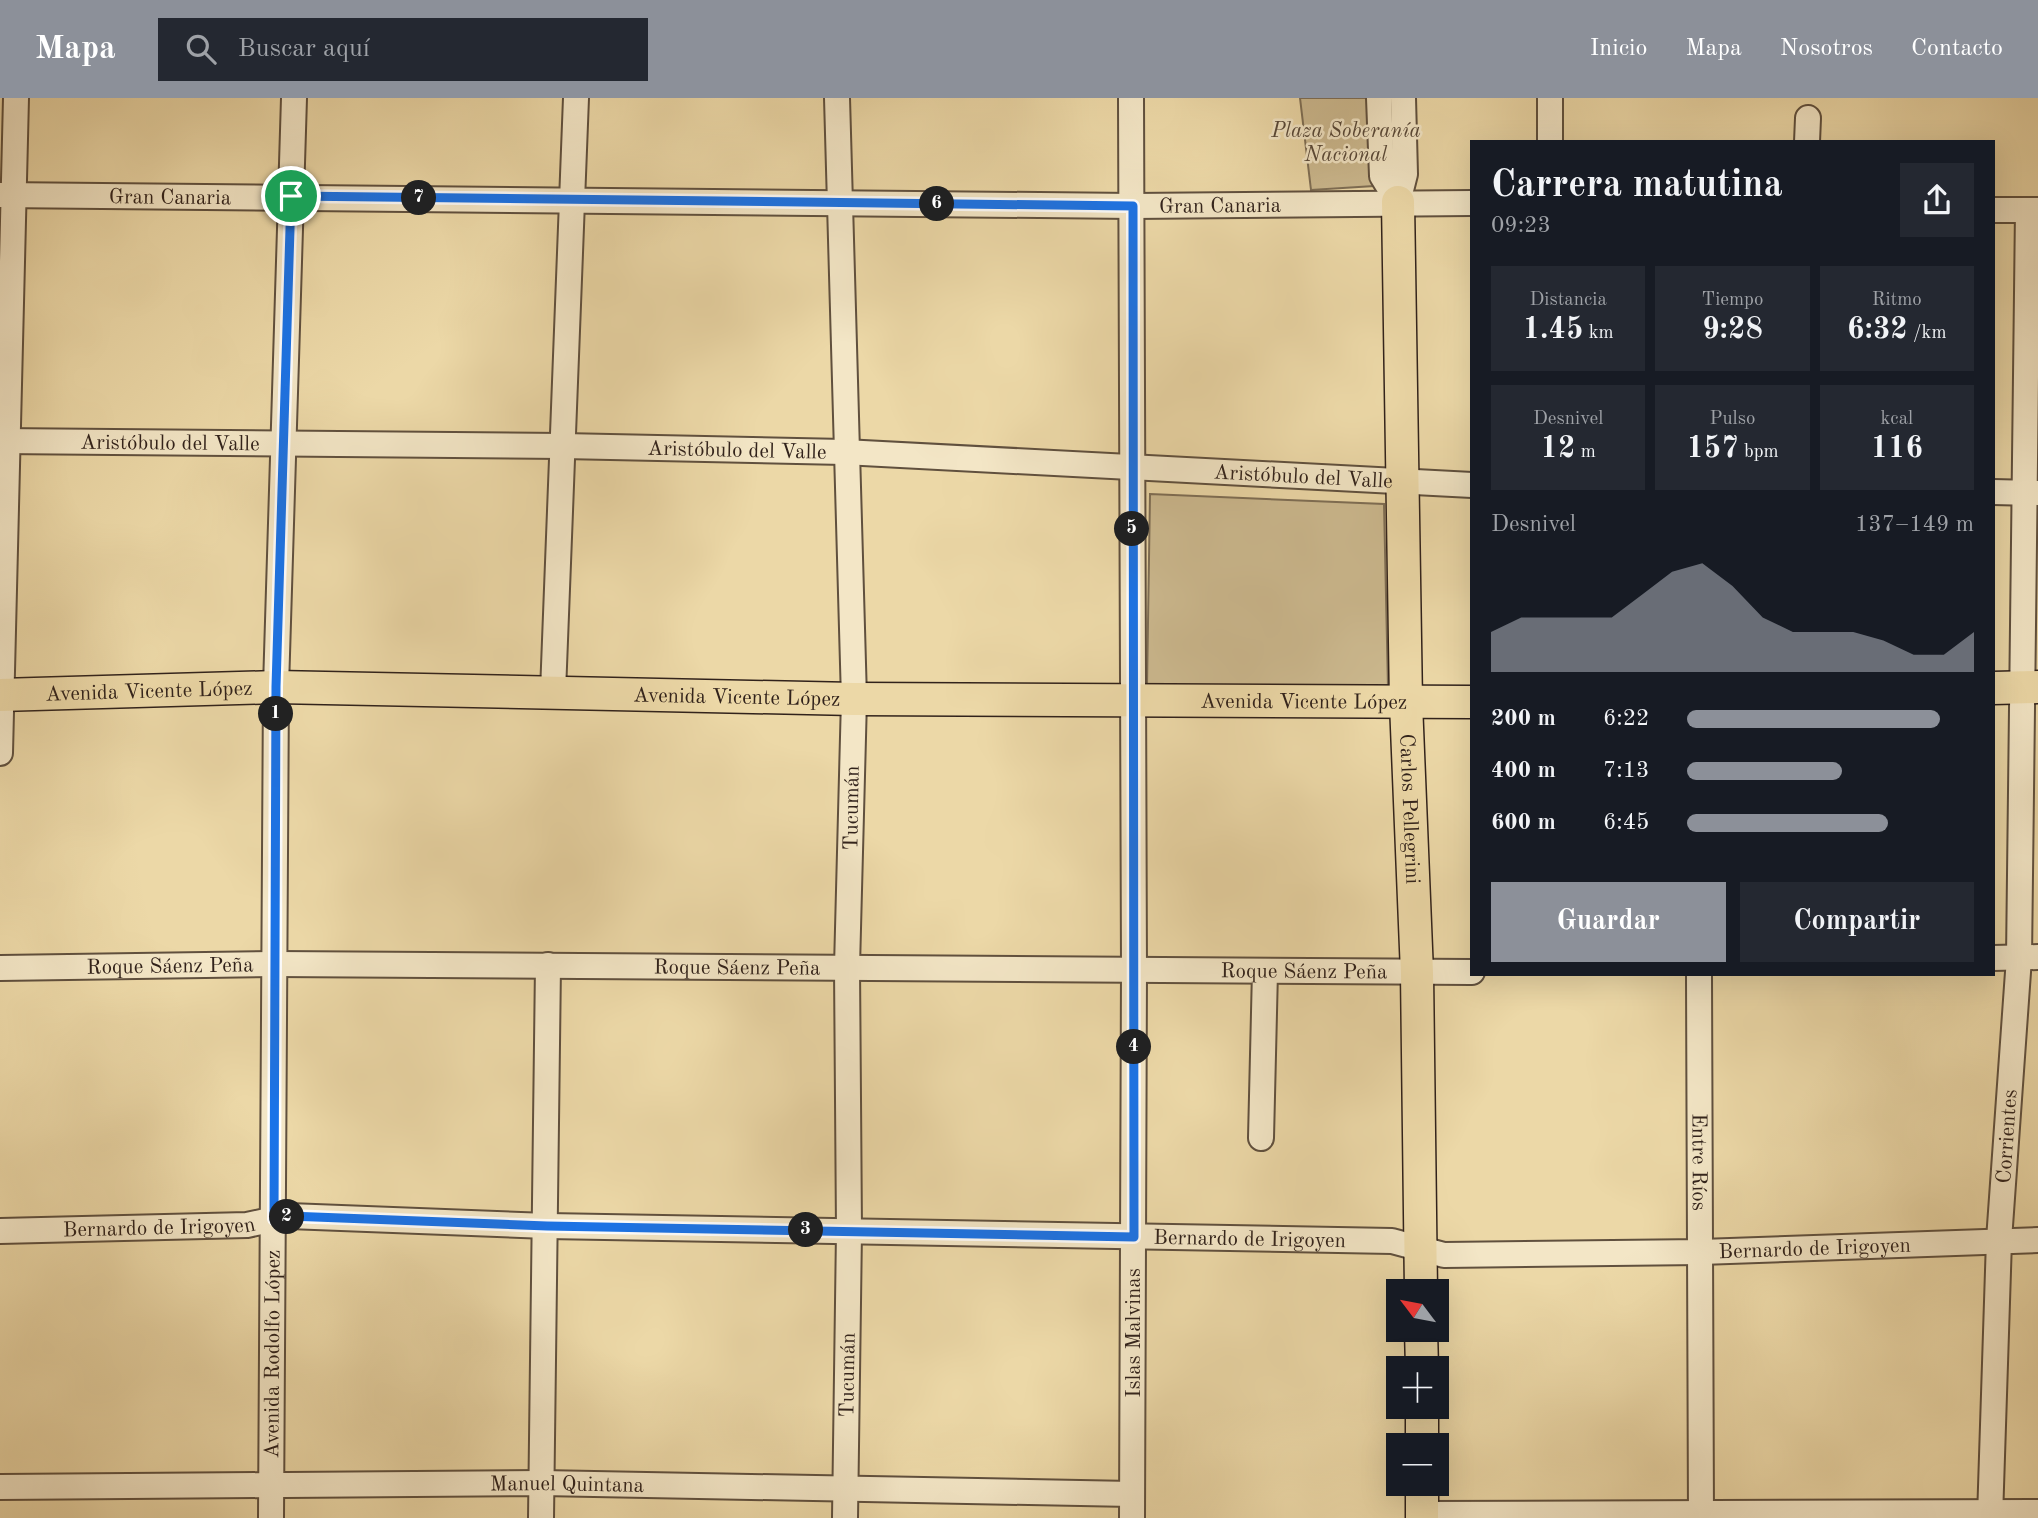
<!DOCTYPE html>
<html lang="es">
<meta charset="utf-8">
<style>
:root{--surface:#171b24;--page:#242831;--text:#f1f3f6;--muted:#9ea1a6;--accent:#8c9099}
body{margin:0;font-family:"Old Standard TT",serif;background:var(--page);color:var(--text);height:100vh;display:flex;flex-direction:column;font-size:26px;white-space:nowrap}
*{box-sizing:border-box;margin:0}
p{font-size:23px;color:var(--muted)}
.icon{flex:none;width:38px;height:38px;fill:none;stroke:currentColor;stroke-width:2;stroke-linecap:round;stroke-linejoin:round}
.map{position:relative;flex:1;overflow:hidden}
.panel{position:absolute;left:1470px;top:42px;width:525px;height:836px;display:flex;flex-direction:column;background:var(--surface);border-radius:0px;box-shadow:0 7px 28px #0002}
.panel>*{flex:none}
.needle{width:46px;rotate:302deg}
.tools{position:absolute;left:1386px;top:1181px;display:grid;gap:14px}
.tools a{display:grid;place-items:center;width:63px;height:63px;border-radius:0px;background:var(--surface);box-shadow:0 7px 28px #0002;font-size:35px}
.pin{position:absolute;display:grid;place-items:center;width:60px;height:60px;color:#fff;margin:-30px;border:4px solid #fff;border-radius:50%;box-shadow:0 2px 7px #0007}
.km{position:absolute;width:35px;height:35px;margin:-18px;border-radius:50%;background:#222;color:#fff;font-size:19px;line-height:35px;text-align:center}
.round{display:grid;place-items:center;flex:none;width:74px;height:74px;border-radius:0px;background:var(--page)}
.head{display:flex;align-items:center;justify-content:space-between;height:119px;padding:0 21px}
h1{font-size:38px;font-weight:700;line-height:52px}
.stats{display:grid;grid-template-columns:repeat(3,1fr);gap:10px;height:119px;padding:7px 21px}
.stats div{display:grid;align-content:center;border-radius:0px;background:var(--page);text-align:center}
.stats b{font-size:30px;font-weight:700}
.stats small{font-size:19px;font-weight:400}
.stats p{font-size:19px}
.chart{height:196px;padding:14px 21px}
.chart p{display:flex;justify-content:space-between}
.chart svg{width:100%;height:126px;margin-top:7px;fill:var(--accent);opacity:.7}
.action{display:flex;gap:14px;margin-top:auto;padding:14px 21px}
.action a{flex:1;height:80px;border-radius:0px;background:var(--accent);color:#fff;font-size:28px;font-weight:700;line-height:80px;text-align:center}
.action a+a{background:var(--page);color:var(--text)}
ul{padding:0 21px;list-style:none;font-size:23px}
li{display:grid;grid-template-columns:112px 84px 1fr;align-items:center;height:52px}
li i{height:18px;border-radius:9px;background:var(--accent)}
header{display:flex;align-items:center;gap:42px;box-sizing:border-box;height:98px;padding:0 35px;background:var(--accent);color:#fff}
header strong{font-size:33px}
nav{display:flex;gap:38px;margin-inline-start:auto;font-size:24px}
.search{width:490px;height:63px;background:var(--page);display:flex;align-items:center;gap:18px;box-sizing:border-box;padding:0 24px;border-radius:0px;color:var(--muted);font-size:26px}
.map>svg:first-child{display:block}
.green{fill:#ccb98f;stroke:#7e6e55;stroke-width:2}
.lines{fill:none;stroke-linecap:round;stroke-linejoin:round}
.minor-casing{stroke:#60503e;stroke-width:28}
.major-casing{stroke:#31221b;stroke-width:35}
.minor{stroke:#f3e6c6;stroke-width:24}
.major{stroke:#ecd8a7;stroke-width:32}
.route-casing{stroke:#fff;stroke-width:14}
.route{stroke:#1a73e8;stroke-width:9}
.labels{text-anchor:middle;stroke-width:5;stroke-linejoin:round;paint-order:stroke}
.park-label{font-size:21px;font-style:italic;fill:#584838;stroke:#f3e6c6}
.street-label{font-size:21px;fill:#31221b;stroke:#f3e6c6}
</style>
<header>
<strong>Mapa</strong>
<div class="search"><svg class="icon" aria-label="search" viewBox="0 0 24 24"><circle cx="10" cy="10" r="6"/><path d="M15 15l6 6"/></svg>Buscar aquí</div>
<nav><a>Inicio</a><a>Mapa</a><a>Nosotros</a><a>Contacto</a></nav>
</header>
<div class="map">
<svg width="2038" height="1420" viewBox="0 0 2038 1420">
<rect width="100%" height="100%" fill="#ecd8a7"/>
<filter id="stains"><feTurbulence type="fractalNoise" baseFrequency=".00286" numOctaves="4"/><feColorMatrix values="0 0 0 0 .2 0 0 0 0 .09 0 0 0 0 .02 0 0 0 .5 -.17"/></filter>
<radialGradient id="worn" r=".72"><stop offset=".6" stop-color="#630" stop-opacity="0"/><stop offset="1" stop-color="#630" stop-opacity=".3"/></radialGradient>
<path class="green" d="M1300,0H1383L1390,87L1311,92Z
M1150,396L1384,406L1388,589H1147Z"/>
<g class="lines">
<g class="minor-casing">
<g id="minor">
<path d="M837,0L854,601L847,869L849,1133L845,1420"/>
<path d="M1131,0L1134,872L1132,1420"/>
<path d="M1379,0L1382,78L1398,104"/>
<path d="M1550,0V44"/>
<path d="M1807,44L1808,20"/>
<path id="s1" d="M0,97L1133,108L1472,105"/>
<path d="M1398,104L1405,76L1403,0"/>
<path d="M1993,112H2038"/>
<path id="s2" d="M0,343L563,348L844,354L1472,387"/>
<path d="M1993,394L2038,395"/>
<path d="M553,594L576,0"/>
<path d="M0,655L16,0"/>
<path d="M1993,860L2038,859"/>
<path id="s3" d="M0,870L275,866L1472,874"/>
<path id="s4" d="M1699,877L1701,1420"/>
<path d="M1261,1040L1265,873"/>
<path id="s5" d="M0,1133L247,1127L289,1118L547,1128L1392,1143L1444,1157L1701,1154L2038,1142"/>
<path id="s6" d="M0,1389L542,1385L1132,1396"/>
<path d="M1422,1416L2038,1414"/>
<path id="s7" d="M271,1420L276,589L294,0"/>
<path d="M541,1420L548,867"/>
<path id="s8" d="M1990,1420L1999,1142L2019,860L2028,112"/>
</g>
</g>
<g class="major-casing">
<g id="major">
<path id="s9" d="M1398,104L1406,605L1417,875L1421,1194"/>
<path d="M1993,590L2038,589"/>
<path id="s10" d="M0,597L276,589L854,601L1472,604"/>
<path d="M1421,1232L1422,1270"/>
<path d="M1422,1309V1348"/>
<path d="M1422,1386V1420"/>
</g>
</g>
<use href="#minor" class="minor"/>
<use href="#major" class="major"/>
</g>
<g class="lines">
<g class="route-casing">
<path id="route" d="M291,98L1133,108L1134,1139L547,1128L289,1118L274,1121L276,589Z"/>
</g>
<use href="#route" class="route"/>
</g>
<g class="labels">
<g class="park-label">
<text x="1346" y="39">Plaza Soberanía<tspan x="1346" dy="24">Nacional</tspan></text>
</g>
<g class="street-label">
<text dy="7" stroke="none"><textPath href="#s1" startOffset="170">Gran Canaria</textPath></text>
<text dy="7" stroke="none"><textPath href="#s1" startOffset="1220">Gran Canaria</textPath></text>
<text dy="7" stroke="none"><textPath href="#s2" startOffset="170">Aristóbulo del Valle</textPath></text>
<text dy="7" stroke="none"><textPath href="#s2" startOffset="737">Aristóbulo del Valle</textPath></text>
<text dy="7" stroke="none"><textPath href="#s2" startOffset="1304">Aristóbulo del Valle</textPath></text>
<text dy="7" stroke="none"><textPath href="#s10" startOffset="149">Avenida Vicente López</textPath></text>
<text dy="7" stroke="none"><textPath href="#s10" startOffset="737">Avenida Vicente López</textPath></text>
<text dy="7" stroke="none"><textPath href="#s10" startOffset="1304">Avenida Vicente López</textPath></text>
<text transform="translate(851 710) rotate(-89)" y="7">Tucumán</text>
<text dy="7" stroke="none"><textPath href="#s9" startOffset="607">Carlos Pellegrini</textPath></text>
<text dy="7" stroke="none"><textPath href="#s3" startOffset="170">Roque Sáenz Peña</textPath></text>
<text dy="7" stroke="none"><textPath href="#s3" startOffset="737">Roque Sáenz Peña</textPath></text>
<text dy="7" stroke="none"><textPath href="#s3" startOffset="1304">Roque Sáenz Peña</textPath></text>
<text dy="7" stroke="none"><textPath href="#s8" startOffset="382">Corrientes</textPath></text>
<text dy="7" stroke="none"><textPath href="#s4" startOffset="187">Entre Ríos</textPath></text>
<text dy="7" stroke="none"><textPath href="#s5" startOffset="159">Bernardo de Irigoyen</textPath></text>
<text dy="7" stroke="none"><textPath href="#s5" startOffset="1251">Bernardo de Irigoyen</textPath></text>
<text dy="7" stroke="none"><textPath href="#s5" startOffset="1818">Bernardo de Irigoyen</textPath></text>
<text transform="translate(1133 1235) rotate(-90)" y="7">Islas Malvinas</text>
<text dy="7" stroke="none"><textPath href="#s7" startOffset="164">Avenida Rodolfo López</textPath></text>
<text transform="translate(847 1277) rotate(-89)" y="7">Tucumán</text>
<text dy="7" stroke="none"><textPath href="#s6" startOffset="567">Manuel Quintana</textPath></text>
</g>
</g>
<rect width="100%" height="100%" filter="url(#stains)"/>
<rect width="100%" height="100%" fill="url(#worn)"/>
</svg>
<div class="tools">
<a><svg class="needle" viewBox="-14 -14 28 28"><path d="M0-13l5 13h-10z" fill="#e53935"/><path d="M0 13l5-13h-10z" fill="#9ea1a6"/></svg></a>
<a>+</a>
<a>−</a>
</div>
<div class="pin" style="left:291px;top:98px;background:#1e9e55"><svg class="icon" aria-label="arrive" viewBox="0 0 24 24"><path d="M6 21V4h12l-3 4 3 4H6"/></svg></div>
<b class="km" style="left:276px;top:616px">1</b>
<b class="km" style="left:287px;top:1119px">2</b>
<b class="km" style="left:806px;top:1132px">3</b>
<b class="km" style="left:1134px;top:949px">4</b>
<b class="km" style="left:1132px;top:431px">5</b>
<b class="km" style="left:937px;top:106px">6</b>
<b class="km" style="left:419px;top:100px">7</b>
<section class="panel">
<div class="head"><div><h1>Carrera matutina</h1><p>09:23</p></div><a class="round"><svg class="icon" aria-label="share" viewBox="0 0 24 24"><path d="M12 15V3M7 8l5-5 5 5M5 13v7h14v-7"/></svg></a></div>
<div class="stats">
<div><p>Distancia</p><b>1.45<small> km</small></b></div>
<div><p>Tiempo</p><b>9:28</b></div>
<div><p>Ritmo</p><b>6:32<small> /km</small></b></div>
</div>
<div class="stats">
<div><p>Desnivel</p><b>12<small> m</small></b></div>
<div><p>Pulso</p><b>157<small> bpm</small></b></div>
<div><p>kcal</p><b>116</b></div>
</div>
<div class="chart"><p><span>Desnivel</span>137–149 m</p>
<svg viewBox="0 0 160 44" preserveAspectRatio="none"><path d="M0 44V30L10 25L20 25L30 25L40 25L50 17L60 9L70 6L80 14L90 25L100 30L110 30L120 30L130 33L140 38L150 38L160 30V44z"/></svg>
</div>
<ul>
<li><b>200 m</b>6:22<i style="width:88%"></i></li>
<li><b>400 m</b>7:13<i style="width:54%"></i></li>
<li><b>600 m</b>6:45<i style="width:70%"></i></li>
</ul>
<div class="action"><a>Guardar</a><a>Compartir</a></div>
</section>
</div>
